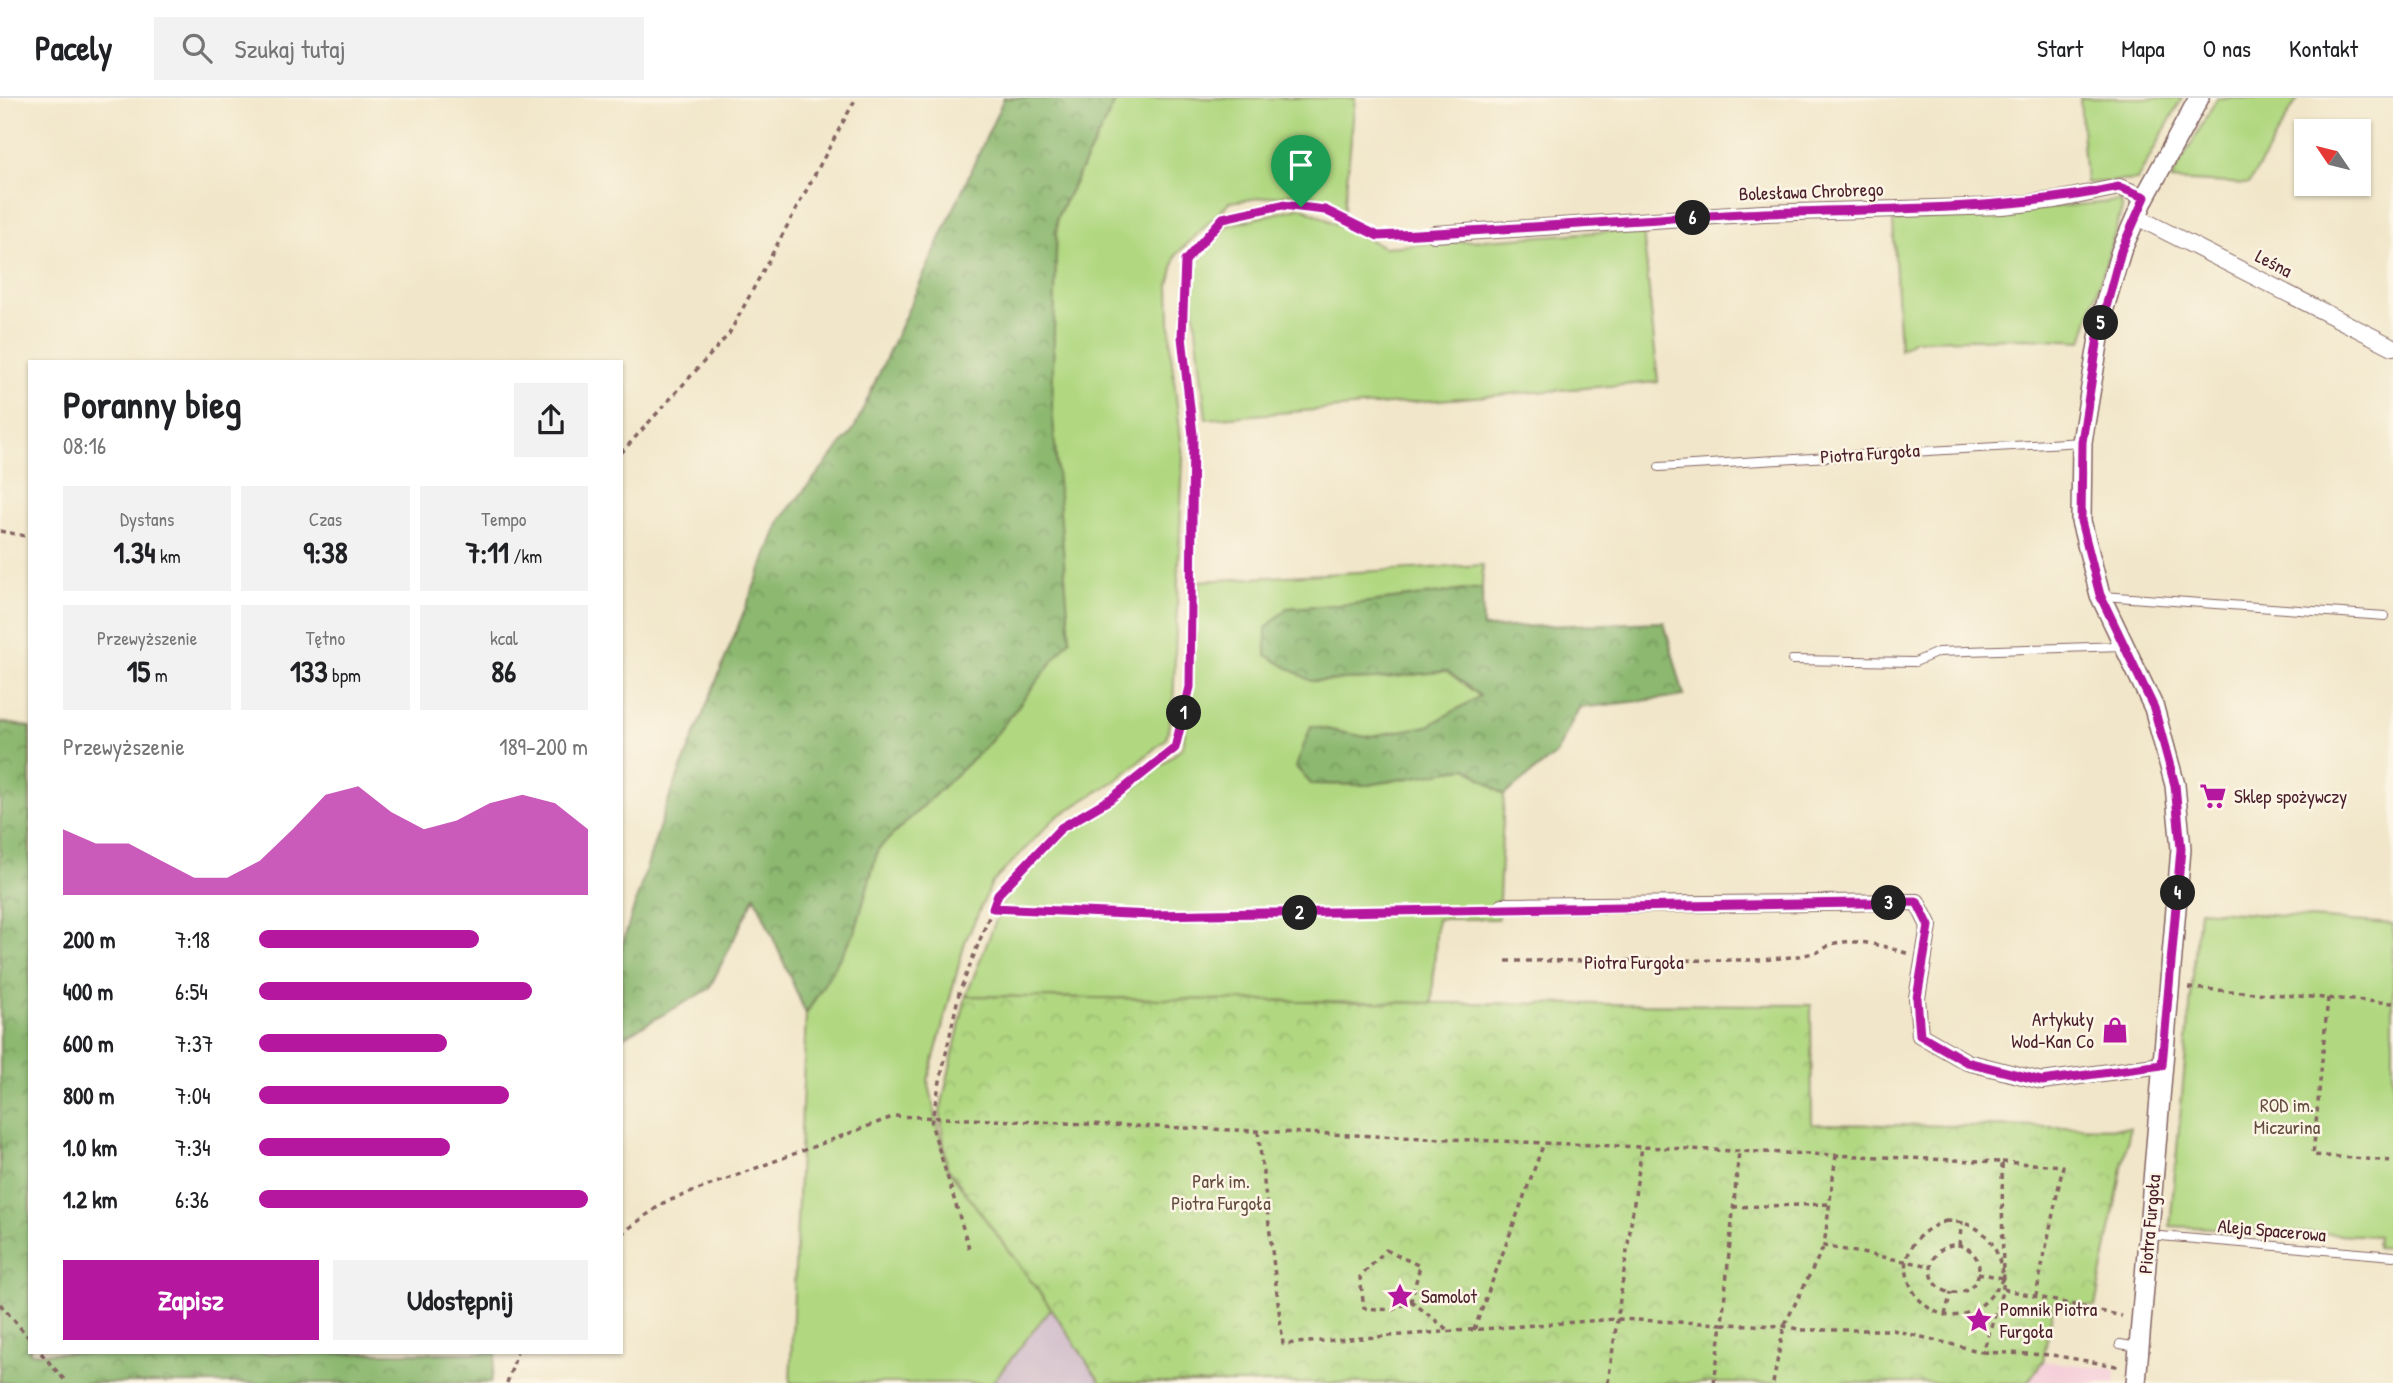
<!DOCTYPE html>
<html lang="pl">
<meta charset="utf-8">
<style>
:root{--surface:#fff;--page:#f2f2f2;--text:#202124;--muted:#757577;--line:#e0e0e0;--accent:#b5179e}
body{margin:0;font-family:"Patrick Hand",sans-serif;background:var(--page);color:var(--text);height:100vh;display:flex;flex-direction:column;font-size:26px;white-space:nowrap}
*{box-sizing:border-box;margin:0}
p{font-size:23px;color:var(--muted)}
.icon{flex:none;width:38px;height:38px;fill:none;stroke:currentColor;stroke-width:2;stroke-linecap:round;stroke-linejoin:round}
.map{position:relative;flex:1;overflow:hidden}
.sheet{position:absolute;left:28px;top:262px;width:595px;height:994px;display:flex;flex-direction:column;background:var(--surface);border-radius:0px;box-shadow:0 2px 5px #0004}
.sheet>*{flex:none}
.needle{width:46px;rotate:305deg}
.fabs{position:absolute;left:2294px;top:21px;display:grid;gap:14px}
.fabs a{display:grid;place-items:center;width:77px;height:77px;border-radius:0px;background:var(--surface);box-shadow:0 2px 5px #0004;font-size:35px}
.pin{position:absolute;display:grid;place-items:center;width:60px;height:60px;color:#fff;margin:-72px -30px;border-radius:50% 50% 50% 0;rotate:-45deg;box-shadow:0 0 7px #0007}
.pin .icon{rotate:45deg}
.km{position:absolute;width:35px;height:35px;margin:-18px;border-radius:50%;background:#222;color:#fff;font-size:19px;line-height:35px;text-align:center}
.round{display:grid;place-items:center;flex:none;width:74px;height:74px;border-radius:0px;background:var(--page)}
.summary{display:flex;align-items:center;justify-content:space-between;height:119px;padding:0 35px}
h1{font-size:38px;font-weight:800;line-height:52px}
.figures{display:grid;grid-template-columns:repeat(3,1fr);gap:10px;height:119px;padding:7px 35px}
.figures div{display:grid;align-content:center;border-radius:0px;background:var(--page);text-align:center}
.figures b{font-size:30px;font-weight:800}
.figures small{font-size:19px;font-weight:400}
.figures p{font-size:19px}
.chart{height:196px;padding:14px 35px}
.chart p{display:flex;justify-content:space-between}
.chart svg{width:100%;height:126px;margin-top:7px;fill:var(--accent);opacity:.7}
.cta{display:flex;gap:14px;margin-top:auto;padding:14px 35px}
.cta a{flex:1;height:80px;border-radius:0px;background:var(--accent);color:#fff;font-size:28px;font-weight:800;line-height:80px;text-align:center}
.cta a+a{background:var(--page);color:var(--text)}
ul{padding:0 35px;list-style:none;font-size:23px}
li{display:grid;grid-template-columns:112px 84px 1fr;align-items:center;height:52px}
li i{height:18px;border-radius:9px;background:var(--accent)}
header{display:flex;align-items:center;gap:42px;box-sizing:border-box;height:98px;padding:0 35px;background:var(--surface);border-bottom:2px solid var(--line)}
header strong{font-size:33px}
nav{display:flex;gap:38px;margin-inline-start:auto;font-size:24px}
.search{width:490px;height:63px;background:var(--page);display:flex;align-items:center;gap:18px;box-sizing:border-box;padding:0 24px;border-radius:0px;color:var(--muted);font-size:26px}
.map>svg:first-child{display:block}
.built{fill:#f5cfda}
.industrial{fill:#d1bdcb}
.green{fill:#b1d881;stroke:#7e7c56;stroke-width:2}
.forest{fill:url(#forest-crowns);stroke:#6b6c4d;stroke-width:2}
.park{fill:url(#park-crowns);stroke:#7e7c56;stroke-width:2}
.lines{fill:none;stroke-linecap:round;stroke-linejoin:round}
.service-casing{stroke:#846562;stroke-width:10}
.minor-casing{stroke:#846562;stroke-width:18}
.tertiary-casing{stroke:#846562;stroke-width:22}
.path{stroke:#846562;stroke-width:3.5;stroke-dasharray:5 5;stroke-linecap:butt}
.service{stroke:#fff;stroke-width:8}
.minor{stroke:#fff;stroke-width:16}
.tertiary{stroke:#fff;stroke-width:19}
.route-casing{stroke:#fff;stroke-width:14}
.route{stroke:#b5179e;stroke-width:9}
.labels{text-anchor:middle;stroke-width:5;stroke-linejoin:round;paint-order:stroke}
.street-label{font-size:19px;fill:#4a1f2b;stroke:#fcf5e5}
.poi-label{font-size:19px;fill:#4a1f2b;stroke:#fcf5e5;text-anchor:start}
.park-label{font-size:19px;fill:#644d40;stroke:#fcf5e5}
</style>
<header>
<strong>Pacely</strong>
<div class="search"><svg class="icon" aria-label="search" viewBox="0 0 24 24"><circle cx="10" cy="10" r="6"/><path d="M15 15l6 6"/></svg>Szukaj tutaj</div>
<nav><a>Start</a><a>Mapa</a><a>O nas</a><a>Kontakt</a></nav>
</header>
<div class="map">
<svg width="2393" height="1285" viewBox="0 0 2393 1285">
<defs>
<pattern id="forest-crowns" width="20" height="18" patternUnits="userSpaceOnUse" patternTransform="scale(1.75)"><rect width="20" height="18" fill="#8cb86f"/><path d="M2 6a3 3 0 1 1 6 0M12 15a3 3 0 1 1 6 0" fill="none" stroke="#74955b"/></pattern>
<pattern id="park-crowns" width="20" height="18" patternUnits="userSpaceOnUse" patternTransform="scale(1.75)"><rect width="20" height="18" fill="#b1d881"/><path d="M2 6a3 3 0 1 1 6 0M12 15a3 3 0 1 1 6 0" fill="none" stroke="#9ab970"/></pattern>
</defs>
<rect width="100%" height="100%" fill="#fcf5e5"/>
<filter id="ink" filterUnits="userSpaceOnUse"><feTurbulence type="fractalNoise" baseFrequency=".0143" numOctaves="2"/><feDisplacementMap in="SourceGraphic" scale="14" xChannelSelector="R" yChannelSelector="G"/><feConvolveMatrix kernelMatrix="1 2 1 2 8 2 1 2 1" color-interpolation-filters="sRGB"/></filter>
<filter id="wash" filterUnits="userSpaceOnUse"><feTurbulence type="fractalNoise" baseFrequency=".00686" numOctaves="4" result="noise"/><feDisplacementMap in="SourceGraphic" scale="28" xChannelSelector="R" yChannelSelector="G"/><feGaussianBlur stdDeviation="1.57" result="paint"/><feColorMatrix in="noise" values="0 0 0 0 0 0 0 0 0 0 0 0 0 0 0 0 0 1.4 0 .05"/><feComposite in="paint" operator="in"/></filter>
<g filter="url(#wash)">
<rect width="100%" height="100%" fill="#f1e6c9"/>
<path class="built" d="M2043,1263L2115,1271V1285H2027Z"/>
<path class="industrial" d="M1051,1210L1101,1285H992Z"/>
<path class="green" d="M1117,0H1355L1344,113L1306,94L1230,104L1176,157L1169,187L1171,255L1183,359L1173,608L1166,641L1118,681L1055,720L992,785L965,844L928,982L947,1069L1051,1210L992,1285H790L806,916L855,834L878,751L991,643L1052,307L1057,119Z
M2080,0H2182L2137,82L2086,85Z
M2217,0H2298L2249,86L2171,82Z
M2121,103L2122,111L2082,243L2027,240L1914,242L1900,252L1893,123Z
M1301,109L1384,149L1643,131L1658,284L1206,321L1193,202L1195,166L1229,127Z
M1483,467L1482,490L1353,506L1287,510L1311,583L1375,581L1447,573L1480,598L1428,628L1366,639L1311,629V686L1368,687L1467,670L1504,697L1498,821H1437L1432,905L966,898L1004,802L1060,738L1123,700L1183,649L1200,483Z
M2199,812L2393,826V1150L2377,1149L2378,1138L2170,1128Z"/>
<path class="forest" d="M1004,0H1117L1057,119L1052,307L1070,541L991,643L878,751L855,834L806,916L755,798L709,891L621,940V851L665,711L781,421L854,331Z
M1482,490L1483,530L1664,524L1684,598L1579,610L1556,656L1504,697L1467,670L1368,687L1311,686L1296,669L1311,628L1366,639L1428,628L1480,598L1447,573L1375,581L1311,583L1266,557V530L1287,510L1353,506Z
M0,624L30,629V1255H496L491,1285H0Z"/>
<path class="park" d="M966,898L1432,905L1811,907L1812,1026L2130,1030L2095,1209L2054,1204L2043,1263L2027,1285H1101L1051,1210L947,1069L940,1014Z"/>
</g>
<g filter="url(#ink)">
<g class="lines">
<g class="service-casing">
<path id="service" d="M1659,369L2082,344
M2103,498L2385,518
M1792,562L1915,564L1938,554L2122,548
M2149,1137L2393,1158
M2120,1246L2138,1249"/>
</g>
<g class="minor-casing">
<path id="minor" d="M2135,118L2393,249
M1434,136L1763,115L2003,108L2056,102L2119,89L2145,99
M1503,808L1917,804L1929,828L1917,900L1920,937L1967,964L2042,983L2162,967"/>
</g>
<g class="tertiary-casing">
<path id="tertiary" d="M2136,1285L2181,751L2175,687L2154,610L2100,497L2081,423L2082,344L2104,210L2121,153L2145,99L2199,0"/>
</g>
<path class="path" d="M621,355L729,236L856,0
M0,433L30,439
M993,810C1158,817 1322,817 1487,809
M1506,863L1762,862C1781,860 1799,859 1817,854C1823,852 1827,848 1832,846C1854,839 1888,849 1909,856
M2189,890L2393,905
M2328,900L2313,1057L2393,1063
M1258,1033L1283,1246L1616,1221L1722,1226L1739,1053
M1836,1057L1824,1148L1931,1168
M2002,1064L2063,1068L2036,1197
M1733,1109L1829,1106
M1946,1123C1984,1124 1998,1145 2003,1180C1948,1279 1852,1155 1946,1123Z
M621,1136L663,1105L895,1018L2002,1064L2003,1191
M1959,1147L1962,1123
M1931 1171a24 24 0 1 1 48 0a24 24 0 1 1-48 0Z
M969,1150L931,1025L959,895L998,796L1061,730L1112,700L1175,650L1190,589L1193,337L1182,238L1185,163L1223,120L1282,107L1325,112L1378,138L1417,137
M1386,1152L1420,1168L1411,1203L1392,1212L1364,1210L1360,1179Z
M1978,1175L2003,1180
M1411,1203L1448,1232
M0,1206L30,1241
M1945,1217L1951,1194
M1474,1232L1544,1045
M1983,1254L2052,1257L2116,1268L2117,1265
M41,1255L67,1285
M507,1285L517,1255
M1608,1285L1642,1049
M1714,1285L1722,1226L1784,1228L1802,1232H1893L1983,1254L2003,1191L2122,1218
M1773,1285L1784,1228L1824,1148"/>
<use href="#service" class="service"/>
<use href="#minor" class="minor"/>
<use href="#tertiary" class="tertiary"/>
</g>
</g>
<g class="lines" filter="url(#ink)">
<g class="route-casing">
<path id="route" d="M2119,89L2145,99L2121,153L2098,239L2082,344L2081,423L2100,497L2154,610L2175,687L2181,751L2162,967L2042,983L1967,964L1920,937L1917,900L1929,828L1917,804L1152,817L993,810L998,796L1061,730L1112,700L1175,650L1190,589L1193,337L1182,239L1185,163L1223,120L1282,107L1325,112L1378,138C1507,132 1636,121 1765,115C1884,110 2002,114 2119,89Z"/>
</g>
<use href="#route" class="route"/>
</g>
<defs>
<g id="supermarket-bare" transform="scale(2.1)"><path d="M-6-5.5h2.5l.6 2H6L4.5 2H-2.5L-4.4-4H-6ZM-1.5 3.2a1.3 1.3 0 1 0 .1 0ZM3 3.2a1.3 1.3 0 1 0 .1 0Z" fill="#b5179e" stroke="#fcf5e5" stroke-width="2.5" paint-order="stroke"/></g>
<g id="shop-bare" transform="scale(2.1)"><path d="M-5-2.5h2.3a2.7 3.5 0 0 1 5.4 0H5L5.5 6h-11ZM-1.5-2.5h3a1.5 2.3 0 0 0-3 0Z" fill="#b5179e" stroke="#fcf5e5" stroke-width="2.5" paint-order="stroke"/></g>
<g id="sight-bare" transform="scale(2.1)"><path d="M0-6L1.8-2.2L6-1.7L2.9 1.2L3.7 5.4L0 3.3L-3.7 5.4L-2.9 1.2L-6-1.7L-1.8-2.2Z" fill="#b5179e" stroke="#fcf5e5" stroke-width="2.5" paint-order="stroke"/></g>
</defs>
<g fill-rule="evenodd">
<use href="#supermarket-bare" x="2213" y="698"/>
<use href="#shop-bare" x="2115" y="932"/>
<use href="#sight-bare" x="1400" y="1198"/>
<use href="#sight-bare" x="1979" y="1222"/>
</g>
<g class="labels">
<g class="street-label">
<text transform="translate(1811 93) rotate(-2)" y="7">Bolesława Chrobrego</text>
<text transform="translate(2274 165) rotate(27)" y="7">Leśna</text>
<text transform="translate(1870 355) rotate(-4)" y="7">Piotra Furgoła</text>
<text x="1634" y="871">Piotra Furgoła</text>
<text transform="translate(2149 1126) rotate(-85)" y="7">Piotra Furgoła</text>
<text transform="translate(2272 1132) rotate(5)" y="7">Aleja Spacerowa</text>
</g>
<g class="poi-label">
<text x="2234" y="705">Sklep spożywczy</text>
<text x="2094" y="928" text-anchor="end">Artykuły<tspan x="2094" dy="22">Wod-Kan Co</tspan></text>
<text x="1421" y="1205">Samolot</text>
<text x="2000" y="1218">Pomnik Piotra<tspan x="2000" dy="22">Furgoła</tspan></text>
</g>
<g class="park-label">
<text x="2287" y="1014">ROD im.<tspan x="2287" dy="22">Miczurina</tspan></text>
<text x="1221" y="1090">Park im.<tspan x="1221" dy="22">Piotra Furgoła</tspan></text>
</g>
</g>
</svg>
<div class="fabs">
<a><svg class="needle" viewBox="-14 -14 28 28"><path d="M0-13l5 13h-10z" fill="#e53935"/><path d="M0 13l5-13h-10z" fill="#757577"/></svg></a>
</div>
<div class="pin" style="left:1301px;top:109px;background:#1e9e55"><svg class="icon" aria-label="arrive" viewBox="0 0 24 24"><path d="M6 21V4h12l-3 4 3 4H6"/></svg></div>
<b class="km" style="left:1184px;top:615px">1</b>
<b class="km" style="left:1300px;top:815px">2</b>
<b class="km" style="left:1889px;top:805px">3</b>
<b class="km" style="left:2178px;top:795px">4</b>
<b class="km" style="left:2101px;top:225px">5</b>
<b class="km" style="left:1693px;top:120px">6</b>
<section class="sheet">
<div class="summary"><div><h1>Poranny bieg</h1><p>08:16</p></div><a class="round"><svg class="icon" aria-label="share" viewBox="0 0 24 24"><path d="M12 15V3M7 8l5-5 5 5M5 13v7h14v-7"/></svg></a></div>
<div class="figures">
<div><p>Dystans</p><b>1.34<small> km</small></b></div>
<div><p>Czas</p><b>9:38</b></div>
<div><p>Tempo</p><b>7:11<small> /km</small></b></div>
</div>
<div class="figures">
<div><p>Przewyższenie</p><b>15<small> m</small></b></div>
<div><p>Tętno</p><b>133<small> bpm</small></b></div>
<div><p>kcal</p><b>86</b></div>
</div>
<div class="chart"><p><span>Przewyższenie</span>189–200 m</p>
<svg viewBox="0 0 160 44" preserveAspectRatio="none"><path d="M0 44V21L10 26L20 26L30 32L40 38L50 38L60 32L70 21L80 9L90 6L100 15L110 21L120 18L130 12L140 9L150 12L160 21V44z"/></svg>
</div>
<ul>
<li><b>200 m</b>7:18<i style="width:67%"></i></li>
<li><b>400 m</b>6:54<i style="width:83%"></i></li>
<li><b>600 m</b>7:37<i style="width:57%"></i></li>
<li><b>800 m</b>7:04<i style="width:76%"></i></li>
<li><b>1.0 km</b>7:34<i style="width:58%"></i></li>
<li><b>1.2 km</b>6:36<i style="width:100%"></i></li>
</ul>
<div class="cta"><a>Zapisz</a><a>Udostępnij</a></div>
</section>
</div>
